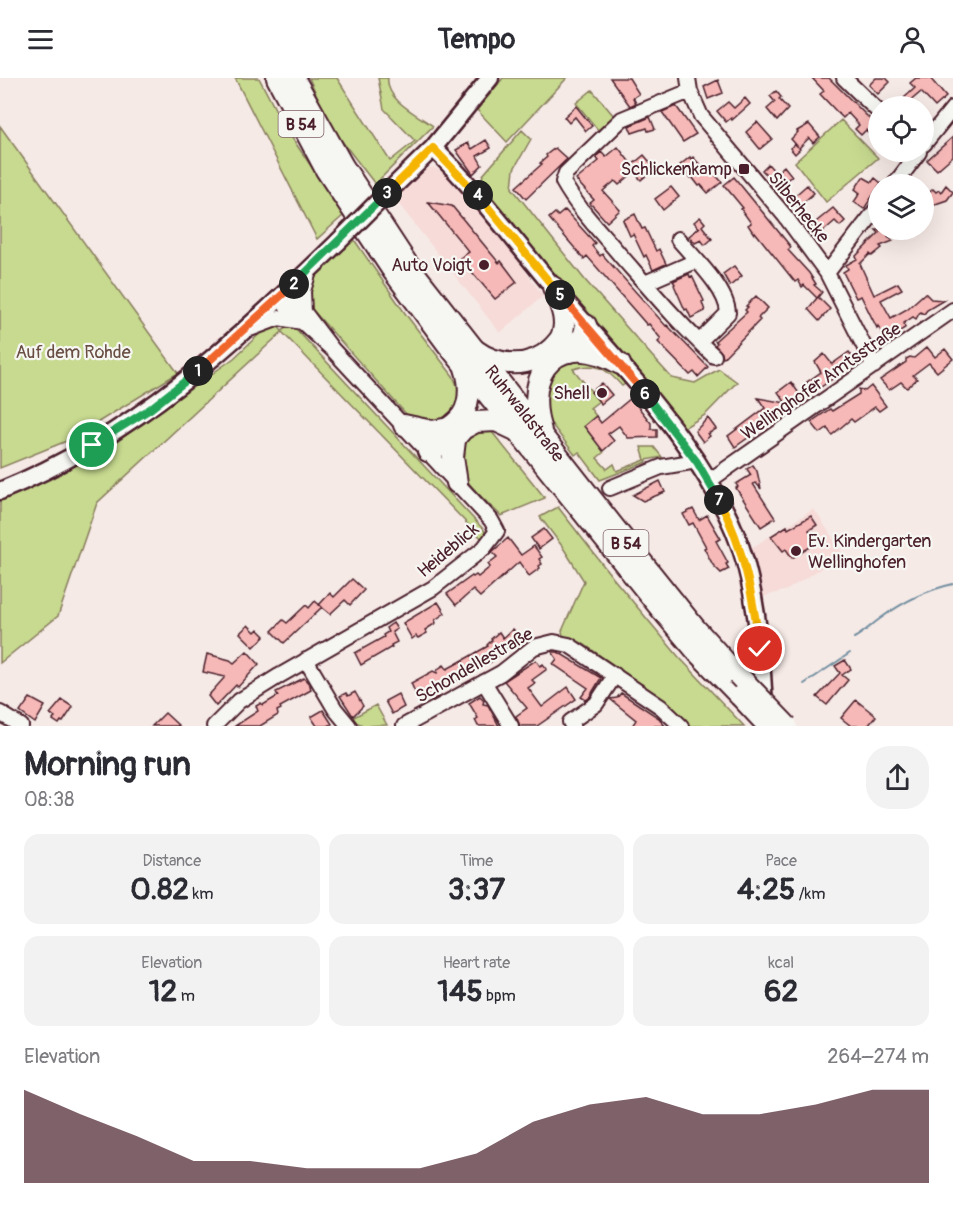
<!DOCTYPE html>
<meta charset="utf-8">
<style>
:root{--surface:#fff;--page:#f2f2f3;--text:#2b2b33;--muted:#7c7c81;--accent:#4a1f2b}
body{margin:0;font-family:Pangolin,sans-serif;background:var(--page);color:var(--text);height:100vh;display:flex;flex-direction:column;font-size:22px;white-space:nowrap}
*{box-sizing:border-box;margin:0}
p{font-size:20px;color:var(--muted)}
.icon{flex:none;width:33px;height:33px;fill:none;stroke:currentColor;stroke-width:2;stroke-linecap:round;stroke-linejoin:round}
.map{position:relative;height:648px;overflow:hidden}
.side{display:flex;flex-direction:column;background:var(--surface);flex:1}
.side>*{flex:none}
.tools{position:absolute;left:868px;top:18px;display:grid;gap:12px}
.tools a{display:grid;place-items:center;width:66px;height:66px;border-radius:50%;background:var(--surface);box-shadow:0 6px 24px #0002;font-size:30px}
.pin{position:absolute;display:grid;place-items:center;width:51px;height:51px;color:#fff;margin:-26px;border:3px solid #fff;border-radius:50%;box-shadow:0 2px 6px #0007}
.km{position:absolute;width:30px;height:30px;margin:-15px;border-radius:50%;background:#222;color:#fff;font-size:16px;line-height:30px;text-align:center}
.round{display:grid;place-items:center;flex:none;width:63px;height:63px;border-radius:24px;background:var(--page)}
.summary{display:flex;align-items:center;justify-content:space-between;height:102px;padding:0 24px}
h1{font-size:33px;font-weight:800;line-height:45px}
.stats{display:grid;grid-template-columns:repeat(3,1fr);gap:9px;height:102px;padding:6px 24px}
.stats div{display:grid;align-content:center;border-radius:15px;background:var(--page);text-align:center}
.stats b{font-size:30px;font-weight:800}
.stats small{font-size:16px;font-weight:400}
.stats p{font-size:16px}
.chart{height:168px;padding:12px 24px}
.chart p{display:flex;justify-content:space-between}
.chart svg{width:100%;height:108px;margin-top:6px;fill:var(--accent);opacity:.7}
header{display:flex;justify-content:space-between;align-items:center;height:78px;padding:0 24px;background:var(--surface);font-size:27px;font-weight:800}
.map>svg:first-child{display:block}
.built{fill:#f6dbd8}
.green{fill:#c7da8f;stroke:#887c5d;stroke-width:1.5}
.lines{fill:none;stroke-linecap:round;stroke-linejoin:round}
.stream{stroke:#738fa1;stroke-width:2}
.building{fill:#f6b9b7;stroke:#4a1f2b;stroke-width:1.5}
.minor-casing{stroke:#4a1f2b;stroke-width:18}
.major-casing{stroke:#4a1f2b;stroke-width:21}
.highway-casing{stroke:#4a1f2b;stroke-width:24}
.minor{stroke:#f6f6f2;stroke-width:14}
.major{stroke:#f6f6f2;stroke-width:16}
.highway{stroke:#f6f6f2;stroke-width:20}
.major-bridge-casing{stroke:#4a1f2b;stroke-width:21;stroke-linecap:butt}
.highway-bridge-casing{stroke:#4a1f2b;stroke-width:24;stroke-linecap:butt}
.major-bridge{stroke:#f6f6f2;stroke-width:16}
.highway-bridge{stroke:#f6f6f2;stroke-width:20}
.split-1-casing{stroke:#fff;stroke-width:12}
.split-2-casing{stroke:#fff;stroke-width:12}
.split-3-casing{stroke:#fff;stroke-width:12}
.split-4-casing{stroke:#fff;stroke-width:12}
.split-5-casing{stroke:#fff;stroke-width:12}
.split-6-casing{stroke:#fff;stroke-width:12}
.split-7-casing{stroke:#fff;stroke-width:12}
.split-8-casing{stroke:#fff;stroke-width:12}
.split-1{stroke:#22a559;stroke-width:8}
.split-2{stroke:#f0652b;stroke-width:8}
.split-3{stroke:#22a559;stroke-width:8}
.split-4{stroke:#f5b400;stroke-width:8}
.split-5{stroke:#f5b400;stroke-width:8}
.split-6{stroke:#f0652b;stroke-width:8}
.split-7{stroke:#22a559;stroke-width:8}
.split-8{stroke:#f5b400;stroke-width:8}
.poi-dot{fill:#4a1f2b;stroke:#f6f6f2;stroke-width:2}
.labels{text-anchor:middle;stroke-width:4.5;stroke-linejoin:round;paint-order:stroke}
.shield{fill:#f6f6f2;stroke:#7e6067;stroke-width:1.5}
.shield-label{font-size:16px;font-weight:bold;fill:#4a1f2b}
.poi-label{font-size:18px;fill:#4a1f2b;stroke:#f6f6f2;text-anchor:end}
.street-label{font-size:18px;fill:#4a1f2b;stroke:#f6f6f2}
.park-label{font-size:18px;fill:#694e44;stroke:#f6f6f2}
</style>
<header><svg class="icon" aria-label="menu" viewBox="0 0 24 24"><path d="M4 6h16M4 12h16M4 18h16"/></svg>Tempo<svg class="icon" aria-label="person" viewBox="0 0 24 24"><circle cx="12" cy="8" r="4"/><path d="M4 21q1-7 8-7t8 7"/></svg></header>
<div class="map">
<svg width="953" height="648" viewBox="0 0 953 648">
<rect width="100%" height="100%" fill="#f6eae6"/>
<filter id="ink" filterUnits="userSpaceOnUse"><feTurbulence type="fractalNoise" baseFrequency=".0167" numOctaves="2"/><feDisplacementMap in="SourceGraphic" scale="12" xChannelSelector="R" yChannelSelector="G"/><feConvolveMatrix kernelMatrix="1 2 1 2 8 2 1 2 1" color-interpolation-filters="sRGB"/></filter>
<g filter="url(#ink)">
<path class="built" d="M433,89L444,95L469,120L498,155L543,218L500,255L394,120L422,93Z
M814,431L843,476L787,512L762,519L751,470Z"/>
<path class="green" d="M235,0H259L284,48L344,137L317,161Z
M309,0H337L390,83L415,63L384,31L378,0H388C385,22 418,37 433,48L375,106L331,49Z
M503,0H567L507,64L477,32Z
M592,12L614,38L598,52L576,25Z
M841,42L878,80L826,124L795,84Z
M0,48L178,295L69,362L0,390Z
M522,52L531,61L514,91L512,110L585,202L652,278L672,300L695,305L719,291L737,304L705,337L682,351L480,105L483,97Z
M353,160L407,238L453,298L459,312V327L451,340L416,347L308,227V210L318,194Z
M273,243L282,253L288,248L295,250L485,453L483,462L282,254L97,425L58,538L0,585V420L33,408L115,365L234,280Z
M583,278L616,292L625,306L622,308C606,290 597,284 573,291L599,323L590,330L596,338L584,348L604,374L597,380L607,391L614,386L617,393L645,382L641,369H654L662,379L646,382L647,384L600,402L579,374L575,377L543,335L549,294L565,282Z
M483,353L492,354L545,420L501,438C491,427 471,411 465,399C456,378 462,360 483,353Z
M558,429L613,500L678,578L744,648H687L671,627L582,565L563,558L562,553L584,503L562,468L540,439Z
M376,627L387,647L364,648L350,641Z"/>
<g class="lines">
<path class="stream" d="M854,560C864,555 872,546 881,540C903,524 926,512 953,506
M804,606L850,575"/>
</g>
<path class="building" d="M610,0H629L639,16L633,20L636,25L630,28Z
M812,0H829L875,46L879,43V66L866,52L861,57L855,51L859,47L848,35L843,40L836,33L820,16L824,13Z
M876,0H886L890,4L878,16L869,7Z
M916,0H930L946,19L935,29L921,14L908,25L904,20L915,10L910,5Z
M718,2L723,15L708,21L704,9Z
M776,13L781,19L779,21L788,31L777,43L767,31L775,24L770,18Z
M745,20L750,26L732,42L731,40L726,44L717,33L728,24L734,30Z
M576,28L592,48L586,53L575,39L569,45L564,39Z
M676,28L696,56L683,64L662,34Z
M650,39L655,51L648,53L647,50L632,55L629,48Z
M757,44L772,61L760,71L746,54Z
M809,46L820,59L813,65L809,60L799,70L800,71L795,76L790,70L795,66L798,69L791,61L798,54L797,53Z
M953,59V78L937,92L927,82Z
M486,62L491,70L477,78L482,87L473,96L456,72L468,65L472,71Z
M618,69L632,87L644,77L655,90L641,102L634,94L619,107L615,103L603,113L620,132L607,144L590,125L594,122L576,102L599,83L596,79L601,74L606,79Z
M555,70L567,81L526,121L516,109L542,86L540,85L547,79L546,77Z
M690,79L691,81L693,79L703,90L707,88L722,104L708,115L701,107L699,108L692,99L691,100L680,87Z
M768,86L776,95L784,88L792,98L777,108L762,92Z
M734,99L791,169L788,172L809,195L816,206L814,207L822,214L818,219L830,231L819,243L808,231L817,220L804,207L802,209L798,202L795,204L755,154L754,156L748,147L751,145L741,131L743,130L724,107Z
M863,99L872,104L875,100L881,105L864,131L854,124L860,115L855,111Z
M807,107L814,115L798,129L791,121Z
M946,107L953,114L947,122L924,130V119L933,111L936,114L939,112L941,114Z
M671,109L679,119L663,132L655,121Z
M428,124L452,128L499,185L501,183L517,204L495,221L460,180L469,174Z
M833,130L845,143L840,148L835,143L819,157L811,148Z
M565,132L595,165L592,168L600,178L602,176L666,248L667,247L708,289L698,299L694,294L690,297L658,264L661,261L649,246L647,247L587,178L584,181L549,140L555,135L558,138Z
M635,136L642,151L645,150L656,173L659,171L666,186L653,192L646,177L644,179L633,156L630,158L623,142Z
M700,139L705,145L702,148L712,161L705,167L701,162L695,165L689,158L700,149L699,150L694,144Z
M876,152H903L888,158L893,163L880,168L882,170L872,178L870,176L860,186L874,217L898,205L902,211L881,222L891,240L907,231L925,215L931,221L944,222L927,232L924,236L920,234L916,241L913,239L904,245L905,250L890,259L889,257L884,259L878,248L877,250L861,218L856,220L843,194L848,191L846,187L857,181L856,178L879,155Z
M734,188L742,198L730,208L723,196Z
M689,196L690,199L692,198L704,223L702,224L705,233L691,240L687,231L685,232L674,207L675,206L673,203Z
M756,218L768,230L758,240L760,242L723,280L722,275L715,267L717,265L715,263L747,234L745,232L748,229L746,228Z
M927,269L935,279L945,271L953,281L937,294L929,285L913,297L917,301L907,310L901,304L889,312L880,302L906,284V281L910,279L914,280Z
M849,274L856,284L814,314L807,304L821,294L815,284L824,276L832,286Z
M791,304L803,321L735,369L728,358L765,330L758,320L786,325L778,314Z
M602,305L612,317L601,326L591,314Z
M871,308L886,328L879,333L875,329L854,344L851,341L832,357L827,350L820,355L811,344L830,331L832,333L859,316V311L865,313Z
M631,320L651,345V351H657V359L628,360L619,348L608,356L614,363L603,373L584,348L596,338L601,345Z
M708,340L716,351L708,356L710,358L703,364L695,353Z
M753,387L757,393L761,411L756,405L753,406L775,440L761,449L736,410L738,409L736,406L751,397L747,391Z
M660,403L665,414L643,423L633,417Z
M693,431L699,442L707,437L721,461L716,463L728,485L726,486L729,491L721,495L713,487L704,470L706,469L693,445L689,447L683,436Z
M811,438L817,447L809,452L817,465L792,480L786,471L783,473L771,458L787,448L788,451Z
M544,451L552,461L539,471L531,460Z
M508,460L521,477L534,468L542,479L539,481L542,486L539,488L540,490L529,498L519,484L480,519L473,512L456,527L447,516L472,498L473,499L476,497L478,499L490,489L488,486L497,479L492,474Z
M352,501L364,512L350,527L345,522L330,536L319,527L330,515L334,519Z
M315,523L322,529L284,565L272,553L283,542L287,545L306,527L309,530Z
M438,524L445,535L435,542L436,545L425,552L427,555L418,560L416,558L412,561L403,545Z
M393,545L397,551L392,554L397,564L391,567L392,569L361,587L355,575L384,559L383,557L388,554L386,550Z
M248,547L255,554L258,551L265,558L254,569L240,555Z
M513,551L520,559L491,584L435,614L438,619L431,623L426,614L417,619L411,605L433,593L437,595L438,591L444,587L447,591L458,585L488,568L487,567L492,562L491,561L499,554L503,560Z
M247,573L259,586L238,609L236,607L216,628L208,618L225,599L203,594L207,576L230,582L234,585Z
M552,574H558L601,600L589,620L586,622L581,619L588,610L553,586L557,581Z
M536,582L540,588L543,586L547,591L532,602L535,605L528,610L542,629L568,609L576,621L537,648H520L516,638L527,630L504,603Z
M845,582L851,591L842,597L848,602L827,627L817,619L840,595L835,588Z
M304,600L310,607L311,612L280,629L281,631L277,633L278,637L260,648H235L258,633L256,628L261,625L263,627L278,618L276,614Z
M355,614L363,628L353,638L340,618L346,615L348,618Z
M621,615L659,640L665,648H632L636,642L610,621L617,620Z
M398,616L404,629L392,636L385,623Z
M480,618L484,622L483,626L488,627L499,648H478L475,642L478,640L469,625Z
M30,620L45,628L35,645L20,634Z
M62,622L73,629L63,644L61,643L59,646L53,642L55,639L50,636Z
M856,622L876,638L868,648H851L841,640Z
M323,632L332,646L328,648H317L311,639Z
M165,635L179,648H152Z"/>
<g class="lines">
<g class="minor-casing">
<path id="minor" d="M688,0L690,13L701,38L785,138L827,195L874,288
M844,0L879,34
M690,13L622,41L566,95L563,104C578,131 600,153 620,177C650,211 680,247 714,278
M924,66L953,30
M895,106L919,74
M678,161C694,180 727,211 728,235L699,264
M827,195L879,128
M645,205L696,183
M304,235L303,213L310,190
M250,251L279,240L302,244
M709,403L953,232
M610,410L661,389L697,383
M306,582L335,631L349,648
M484,604L511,648
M0,635L21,648
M214,648L239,623L279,598L433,510L484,470L497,453L491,442L332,271L287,230L282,217L295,222L332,271
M404,648L501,595L534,569L554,564L569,567L661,629L681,648
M573,648L570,644L596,626L615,597"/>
</g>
<g class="major-casing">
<path id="major" d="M433,70C480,115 518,168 560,217C627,295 716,383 745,483C758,532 762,582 764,632
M390,112L433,70L490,0
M0,413C136,358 235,264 338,164"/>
</g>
<g class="highway-casing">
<g id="highway">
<path d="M277,0L326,92L393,193L448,267L660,530L698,575L740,618"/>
<path id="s1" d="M294,0L343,88L408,187L621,458L695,550L732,591"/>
<path d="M475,272C498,289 531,291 552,270C555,267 559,263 561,259C569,243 559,224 553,209"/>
<path d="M569,274L584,257L586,247"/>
<path d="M404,347L432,353L449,350"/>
<path d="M541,353C522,290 561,251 620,286"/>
<path d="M455,362L453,379L457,405"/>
<path d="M428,373C432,357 446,354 457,343C471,331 471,307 465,290"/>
<path d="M428,373L451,365L463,351L476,344L496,343L515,352"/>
</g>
</g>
<use href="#minor" class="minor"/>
<use href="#major" class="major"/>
<use href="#highway" class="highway"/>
<g class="major-bridge-casing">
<path id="major-bridge" d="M338,164L390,112"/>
</g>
<g class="highway-bridge-casing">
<path id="highway-bridge" d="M738,597L787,648
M740,618L768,648"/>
</g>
<use href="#major-bridge" class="major-bridge"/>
<use href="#highway-bridge" class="highway-bridge"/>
</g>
</g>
<g class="lines" filter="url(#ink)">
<g class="split-1-casing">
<path id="split-1" d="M92,367L150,331L198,293"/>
</g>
<g class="split-2-casing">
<path id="split-2" d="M198,293L294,206"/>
</g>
<g class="split-3-casing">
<path id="split-3" d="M294,206L387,115"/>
</g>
<g class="split-4-casing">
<path id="split-4" d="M387,115L433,70L478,117"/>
</g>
<g class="split-5-casing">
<path id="split-5" d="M478,117L560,217"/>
</g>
<g class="split-6-casing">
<path id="split-6" d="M560,217L645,316"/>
</g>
<g class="split-7-casing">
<path id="split-7" d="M645,316L697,384L719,422"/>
</g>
<g class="split-8-casing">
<path id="split-8" d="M719,422C744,469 753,519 760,571"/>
</g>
<use href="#split-1" class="split-1"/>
<use href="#split-2" class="split-2"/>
<use href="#split-3" class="split-3"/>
<use href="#split-4" class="split-4"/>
<use href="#split-5" class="split-5"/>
<use href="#split-6" class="split-6"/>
<use href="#split-7" class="split-7"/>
<use href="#split-8" class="split-8"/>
</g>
<g class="poi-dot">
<rect x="738" y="85" width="12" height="12" rx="3"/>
<circle cx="484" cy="187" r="6"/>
<circle cx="602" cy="315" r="6"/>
<circle cx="796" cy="473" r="6"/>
</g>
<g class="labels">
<g class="shield">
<rect x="278.5" y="33" width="45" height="26" rx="4.5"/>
<rect x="603.5" y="452" width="45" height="26" rx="4.5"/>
</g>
<g class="shield-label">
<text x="301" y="52">B 54</text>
<text x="626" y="471">B 54</text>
</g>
<g class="poi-label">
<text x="732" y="97">Schlickenkamp</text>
<text x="472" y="193">Auto Voigt</text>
<text x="590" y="321">Shell</text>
<text x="808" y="469" text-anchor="start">Ev. Kindergarten<tspan x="808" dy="21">Wellinghofen</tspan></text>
</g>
<g class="street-label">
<text transform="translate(799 129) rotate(51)" y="6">Silberhecke</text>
<text transform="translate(821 303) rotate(-35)" y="6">Wellinghofer Amtsstraße</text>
<text dy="6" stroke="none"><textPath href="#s1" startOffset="408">Ruhrwaldstraße</textPath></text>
<text transform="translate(448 472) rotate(-40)" y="6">Heideblick</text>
<text transform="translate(474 587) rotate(-30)" y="6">Schondellestraße</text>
</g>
<g class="park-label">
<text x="73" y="280">Auf dem Rohde</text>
</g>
</g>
</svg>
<div class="tools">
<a><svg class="icon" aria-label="locate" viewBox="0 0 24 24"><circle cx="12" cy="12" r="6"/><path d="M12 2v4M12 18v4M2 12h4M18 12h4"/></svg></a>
<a><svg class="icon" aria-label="layers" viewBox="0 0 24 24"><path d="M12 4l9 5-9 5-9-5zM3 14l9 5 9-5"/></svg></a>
</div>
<div class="pin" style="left:92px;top:367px;background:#1e9e55"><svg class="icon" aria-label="arrive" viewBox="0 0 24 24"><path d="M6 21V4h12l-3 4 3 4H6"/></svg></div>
<div class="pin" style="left:760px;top:571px;background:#d93025"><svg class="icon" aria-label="check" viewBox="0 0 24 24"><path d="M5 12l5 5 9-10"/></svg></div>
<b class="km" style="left:198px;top:293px">1</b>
<b class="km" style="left:294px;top:206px">2</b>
<b class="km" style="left:387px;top:115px">3</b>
<b class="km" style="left:478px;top:117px">4</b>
<b class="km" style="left:560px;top:217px">5</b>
<b class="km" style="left:645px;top:316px">6</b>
<b class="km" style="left:719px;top:422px">7</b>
</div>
<section class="side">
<div class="summary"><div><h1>Morning run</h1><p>08:38</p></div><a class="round"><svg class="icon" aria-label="share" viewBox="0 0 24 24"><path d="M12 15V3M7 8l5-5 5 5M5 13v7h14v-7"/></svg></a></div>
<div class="stats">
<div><p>Distance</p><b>0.82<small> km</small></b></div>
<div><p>Time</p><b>3:37</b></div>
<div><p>Pace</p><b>4:25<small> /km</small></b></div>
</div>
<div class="stats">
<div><p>Elevation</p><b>12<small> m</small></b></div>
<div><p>Heart rate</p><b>145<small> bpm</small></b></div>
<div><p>kcal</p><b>62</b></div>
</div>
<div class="chart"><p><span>Elevation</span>264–274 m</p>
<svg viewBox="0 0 160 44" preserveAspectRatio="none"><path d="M0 44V6L10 16L20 25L30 35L40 35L50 38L60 38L70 38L80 32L90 19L100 12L110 9L120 16L130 16L140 12L150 6L160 6V44z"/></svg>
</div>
</section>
